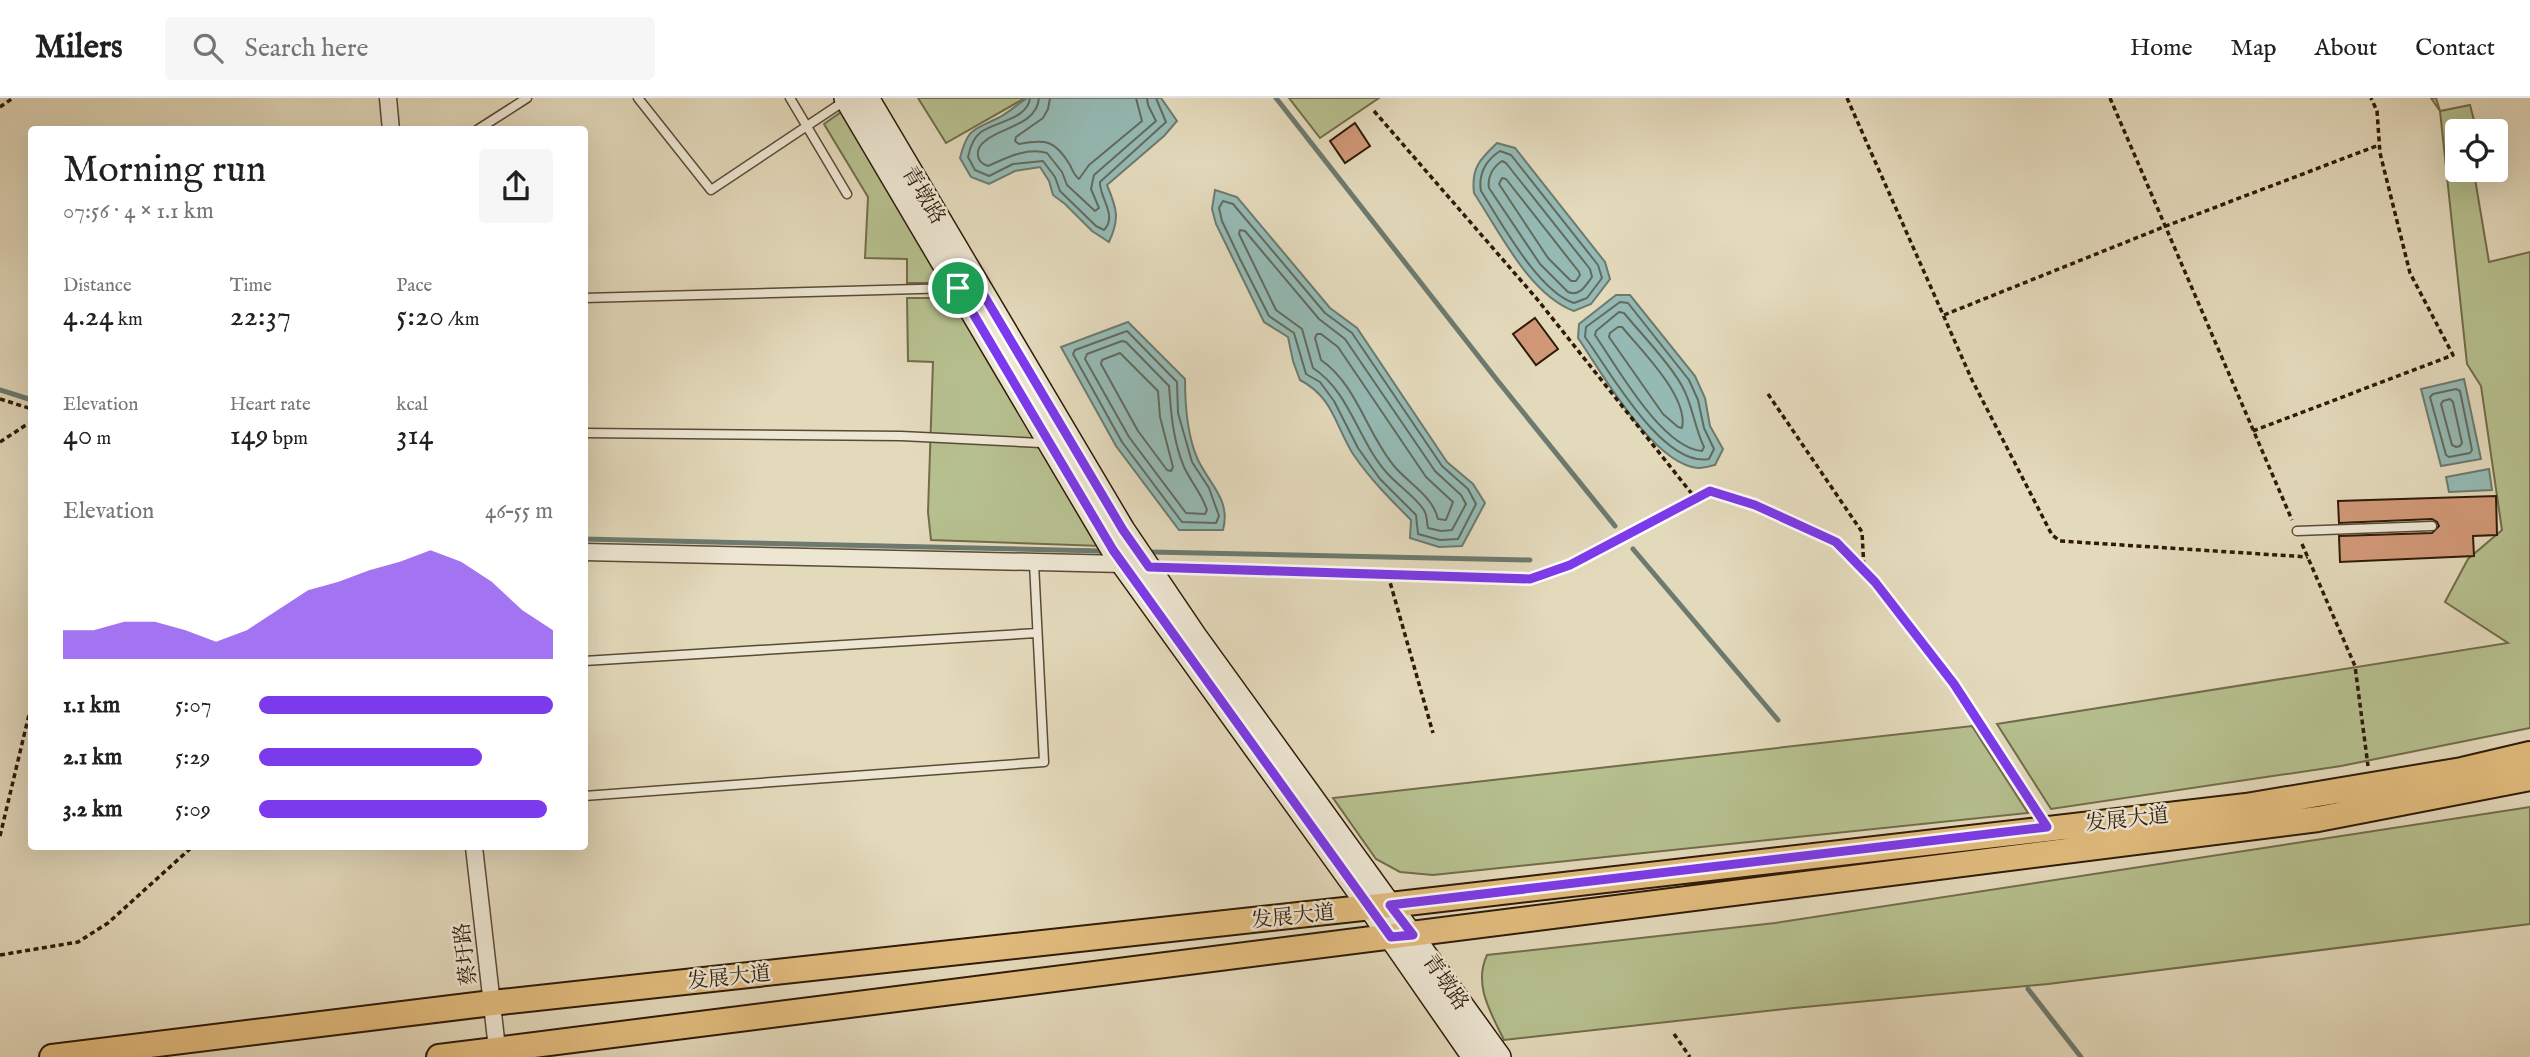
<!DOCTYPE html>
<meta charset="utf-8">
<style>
:root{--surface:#fff;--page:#f6f6f6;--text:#202124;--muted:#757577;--line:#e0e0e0;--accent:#7c3aed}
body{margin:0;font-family:"IM FELL English","Noto Serif SC",serif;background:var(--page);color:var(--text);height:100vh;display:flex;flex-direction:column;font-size:26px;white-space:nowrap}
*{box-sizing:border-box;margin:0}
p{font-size:23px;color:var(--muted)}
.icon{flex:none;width:38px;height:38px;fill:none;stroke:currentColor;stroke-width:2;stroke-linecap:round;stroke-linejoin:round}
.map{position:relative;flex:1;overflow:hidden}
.drawer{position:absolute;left:28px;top:28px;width:560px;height:724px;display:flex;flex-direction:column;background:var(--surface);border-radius:7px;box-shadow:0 7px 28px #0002}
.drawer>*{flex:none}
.controls{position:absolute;left:2445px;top:21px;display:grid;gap:14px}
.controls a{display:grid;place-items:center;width:63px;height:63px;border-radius:7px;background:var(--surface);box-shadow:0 7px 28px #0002;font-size:35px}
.pin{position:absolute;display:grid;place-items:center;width:60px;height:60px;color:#fff;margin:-30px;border:4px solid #fff;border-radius:50%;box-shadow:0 2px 7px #0007}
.round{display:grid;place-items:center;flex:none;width:74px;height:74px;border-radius:7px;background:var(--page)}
.headline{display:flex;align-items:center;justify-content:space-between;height:119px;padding:0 35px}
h1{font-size:38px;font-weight:600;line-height:52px}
.metrics{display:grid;grid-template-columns:repeat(3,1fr);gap:10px;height:119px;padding:7px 35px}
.metrics div{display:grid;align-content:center}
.metrics b{font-size:30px;font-weight:600}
.metrics small{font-size:19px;font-weight:400}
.metrics p{font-size:19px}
.chart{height:196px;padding:14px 35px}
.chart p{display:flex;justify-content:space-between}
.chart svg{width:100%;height:126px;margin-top:7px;fill:var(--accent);opacity:.7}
ul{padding:0 35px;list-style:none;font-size:23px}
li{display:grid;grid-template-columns:112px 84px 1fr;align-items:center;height:52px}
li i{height:18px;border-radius:9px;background:var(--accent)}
header{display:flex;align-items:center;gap:42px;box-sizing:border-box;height:98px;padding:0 35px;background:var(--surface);border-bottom:2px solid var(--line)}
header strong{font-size:33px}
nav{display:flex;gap:38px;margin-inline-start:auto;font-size:24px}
.search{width:490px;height:63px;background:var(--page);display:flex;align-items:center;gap:18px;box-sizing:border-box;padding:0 24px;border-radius:7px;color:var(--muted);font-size:26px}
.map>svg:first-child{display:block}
.green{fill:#b6bf8e;stroke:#726c4a;stroke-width:2}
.water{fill:#95bab4;stroke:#6c7a6f;stroke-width:2}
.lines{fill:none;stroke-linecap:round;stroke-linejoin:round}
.shore{stroke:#626a5e;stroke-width:2}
.stream{stroke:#6c7a6f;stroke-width:5}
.building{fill:#d19877;stroke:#2e1a07;stroke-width:2}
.lane-casing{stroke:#5b4a34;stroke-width:11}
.street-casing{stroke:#5b4a34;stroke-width:19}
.secondary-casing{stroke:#2e1a07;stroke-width:26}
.primary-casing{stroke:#2e1a07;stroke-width:28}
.path{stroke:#2e1a07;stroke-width:3.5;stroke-dasharray:5 3.5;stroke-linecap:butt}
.lane{stroke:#ede6d3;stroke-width:8}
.street{stroke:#ede6d3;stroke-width:16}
.secondary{stroke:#ede6d3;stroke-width:23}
.primary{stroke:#e2bc7e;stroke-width:24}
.route-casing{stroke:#fff;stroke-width:14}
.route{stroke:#7c3aed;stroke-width:9}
.labels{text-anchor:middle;stroke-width:5;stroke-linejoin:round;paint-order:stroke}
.street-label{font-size:21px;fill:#2e1a07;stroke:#ede6d3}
</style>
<header>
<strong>Milers</strong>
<div class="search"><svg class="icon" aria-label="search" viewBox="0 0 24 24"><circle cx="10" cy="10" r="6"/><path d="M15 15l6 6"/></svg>Search here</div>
<nav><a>Home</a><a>Map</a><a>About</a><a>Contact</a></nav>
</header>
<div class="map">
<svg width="2530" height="959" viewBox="0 0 2530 959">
<rect width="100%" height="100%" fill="#e3d9bb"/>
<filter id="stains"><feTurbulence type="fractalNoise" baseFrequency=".00286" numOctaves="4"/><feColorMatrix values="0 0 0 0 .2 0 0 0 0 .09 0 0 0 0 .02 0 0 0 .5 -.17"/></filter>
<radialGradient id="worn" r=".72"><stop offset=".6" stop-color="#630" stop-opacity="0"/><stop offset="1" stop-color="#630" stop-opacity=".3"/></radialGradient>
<path class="green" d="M918,0H1025L946,45Z
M1289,0H1379L1320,40Z
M2431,0H2436L2440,13L2470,7L2476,30L2497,27L2499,68L2496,69V33H2457V72H2484L2474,75L2489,164L2530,154V630L2341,668L2051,711L1997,626L2508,545L2445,504L2468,461L2502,432L2481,288L2467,266L2440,13Z
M844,12L945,185H907V161L865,160L868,99L824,26Z
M907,200H955L1101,448L931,442L928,414L933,264L908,263Z
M1972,628L2028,715L1433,777L1400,774L1376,761L1333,700Z
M2530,709V826L2048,886L1794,910L1504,942C1491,915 1473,887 1487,857L1775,825Z"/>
<path class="water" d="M1027,0H1161L1177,23L1164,38L1107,87C1117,111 1120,120 1109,144L1092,133L1065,106L1053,97L1049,83L1040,69L1015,73L989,86L971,79L960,60C968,29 974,32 1000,19C1009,14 1018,6 1027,0Z
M1497,45L1515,50L1605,164L1610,181L1591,206L1574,213C1529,196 1499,133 1474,95C1471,70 1480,61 1497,45Z
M1215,92L1237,99L1330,210L1357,230L1447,364L1473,386L1485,405L1462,448L1439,449L1410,440L1411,422C1390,401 1370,381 1353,356C1335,327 1333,299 1300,282L1293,263L1288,239L1264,224L1216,126L1212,111Z
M1616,197H1630L1695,278L1705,300L1710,328L1723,351L1715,367C1710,368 1703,370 1698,370C1653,366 1602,275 1578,240L1579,226Z
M1128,224L1185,281C1185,308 1187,338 1198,362C1210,387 1231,402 1223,432H1179L1116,348L1061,249Z
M2464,281L2481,361L2441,368L2421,291Z
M2489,371L2492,392L2449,394L2446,379Z"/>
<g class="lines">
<path class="shore" d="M1030,0C1028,21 995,24 981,34C973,40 970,49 968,59L975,72L989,78L1013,66L1043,63L1055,79L1060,93L1096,128L1104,132C1118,118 1099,99 1100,84L1166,24L1156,0
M1039,0C1037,27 1001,29 985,43C975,51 975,64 988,68C1006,60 1027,49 1047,55L1062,74L1067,87L1095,113L1099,110L1091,91L1094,77L1156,23L1148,7L1147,0
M1050,0L1048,11L1043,20L1016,39L1015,43L1019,46C1046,41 1055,42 1070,67C1073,73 1074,77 1079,81L1089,67L1142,23L1136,0
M1500,53L1511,57L1598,167L1602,180L1587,200L1574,205C1538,193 1501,124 1481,93C1478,76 1486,62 1500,53Z
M1502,63L1506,65L1590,171L1592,179C1586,187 1580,199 1568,194L1540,166L1489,90C1487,79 1493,69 1502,63Z
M1502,80L1506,81L1579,174L1580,177L1576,183H1571L1548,160L1499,86Z
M1223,103L1233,106L1325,215L1352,235L1442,368L1468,391L1476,406L1458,441L1440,442L1418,436L1416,417L1380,381L1358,350L1334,303L1320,284L1306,276L1294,235L1269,218L1240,161L1222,123L1219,110Z
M1240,132L1245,133L1319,221L1345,241L1435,373L1461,397L1466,406L1452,432L1441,433L1428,430C1427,425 1427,419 1425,414C1417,399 1398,388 1387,375C1358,343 1350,294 1313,270L1302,231L1276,212L1239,136Z
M1620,204L1628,205L1689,282L1698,302L1704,330L1714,351L1709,361C1663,370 1609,272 1585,239L1586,229Z
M1619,214L1624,215C1641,236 1669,264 1682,288C1693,307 1694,329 1704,349L1702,353C1662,350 1617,269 1595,237L1596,233Z
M1618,229H1622C1641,252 1689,299 1682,330L1678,329L1663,316L1609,239L1610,235Z
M1127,233L1177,284L1178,315L1192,364L1209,390L1219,418L1216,425L1182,424L1122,344L1073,256L1075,252Z
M1317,236H1321L1338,249L1426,379L1453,404L1446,422L1438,421C1432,397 1409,386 1394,368C1366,334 1357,287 1321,262L1315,240Z
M1122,243L1126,244L1169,288C1171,315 1173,343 1184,369C1191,384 1202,396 1207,412L1205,416L1186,415L1129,339L1085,261L1087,256Z
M1120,255L1158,293L1160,319L1173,369L1171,373L1167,372L1138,333L1101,266L1102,262Z
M2456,291L2460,293L2472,352L2470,355L2449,359L2446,357L2430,299L2433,296Z
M2450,301L2453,304L2462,345L2460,348L2456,349L2452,347L2441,306L2443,303Z"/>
<path class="stream" d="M1276,0L1497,282L1615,428
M0,292L32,302
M584,441L1101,453
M1633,451L1778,622
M1150,454L1530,462
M2028,891L2081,959"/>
</g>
<path class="building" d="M1355,25L1370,48L1345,65L1330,43Z
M1535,220L1558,251L1536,267L1513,236Z
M2496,398L2497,437L2473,438L2474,458L2340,464L2339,438L2432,435L2439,428L2437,424L2432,421L2339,425L2338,403Z"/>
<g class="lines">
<g class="lane-casing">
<path id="lane" d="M638,0L711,92L846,2
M790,0L847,96
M477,32L527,0
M584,200L955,190
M584,335L901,338L1041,345L1045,343
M2297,433L2432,428
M584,563L1037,535
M584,698L1044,664L1034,465"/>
</g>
<g class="street-casing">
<path id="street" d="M388,0L391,32
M584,454L1123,466
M474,749L498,959"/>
</g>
<g class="secondary-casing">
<path id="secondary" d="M846,0L1113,452L1370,809L1474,959
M867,0L1123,432L1194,537L1499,959"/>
</g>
<g class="primary-casing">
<path id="primary" d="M52,959L492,905L1390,807L2246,708L2462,672L2530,656
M439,959L2318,721L2530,680"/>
</g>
<path class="path" d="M1847,0L1972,282L2052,437L2060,443L2308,459
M2110,0L2292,422
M0,9L13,0
M1374,13L1537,201L1696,401
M1944,217L2166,128L2379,47
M1768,296L1862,434L1864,471
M0,301L32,311
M2253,333L2453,257L2410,175L2380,55L2377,13L2371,0
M0,344L32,323
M2302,446L2355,568L2368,668
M1172,470L1529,481L1570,467L1710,393L1755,407L1836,444L1875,484L1954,586L2036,713
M1388,477L1433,635
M0,738L32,604
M0,857L78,844L108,825L192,749
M1674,936L1690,959"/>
<use href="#lane" class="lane"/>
<use href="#street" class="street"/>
<use href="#secondary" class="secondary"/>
<use href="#primary" class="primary"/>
</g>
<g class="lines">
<g class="route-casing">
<path id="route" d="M979,189L1123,432L1149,469L1530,481L1570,467L1710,393L1755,407L1836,444L1875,484L1954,586L2047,729L1390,807L1413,837L1391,839L1113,452L958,190Z"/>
</g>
<use href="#route" class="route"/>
</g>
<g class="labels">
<g class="street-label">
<text transform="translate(924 97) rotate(59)" y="7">青墩路</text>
<text transform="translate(2127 721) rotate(-6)" y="7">发展大道</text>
<text transform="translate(1293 818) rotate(-6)" y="7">发展大道</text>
<text transform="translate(465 856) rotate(-97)" y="7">蔡圩路</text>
<text transform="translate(729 879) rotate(-6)" y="7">发展大道</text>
<text transform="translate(1446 884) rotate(55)" y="7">青墩路</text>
</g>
</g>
<rect width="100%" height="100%" filter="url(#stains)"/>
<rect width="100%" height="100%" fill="url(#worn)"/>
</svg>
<div class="controls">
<a><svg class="icon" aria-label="locate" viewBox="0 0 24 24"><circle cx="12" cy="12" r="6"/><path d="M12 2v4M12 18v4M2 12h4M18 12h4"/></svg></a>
</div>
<div class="pin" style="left:958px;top:190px;background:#1e9e55"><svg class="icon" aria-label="arrive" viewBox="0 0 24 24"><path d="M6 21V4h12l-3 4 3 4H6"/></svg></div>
<section class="drawer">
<div class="headline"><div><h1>Morning run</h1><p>07:56 · 4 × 1.1 km</p></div><a class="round"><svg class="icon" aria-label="share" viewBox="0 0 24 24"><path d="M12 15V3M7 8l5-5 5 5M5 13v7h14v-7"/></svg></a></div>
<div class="metrics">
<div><p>Distance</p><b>4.24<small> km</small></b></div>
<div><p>Time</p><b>22:37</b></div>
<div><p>Pace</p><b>5:20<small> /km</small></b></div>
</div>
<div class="metrics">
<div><p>Elevation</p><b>40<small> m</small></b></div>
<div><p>Heart rate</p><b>149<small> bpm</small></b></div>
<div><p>kcal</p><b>314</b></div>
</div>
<div class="chart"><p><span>Elevation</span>46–55 m</p>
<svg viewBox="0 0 160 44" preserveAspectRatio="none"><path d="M0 44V34L10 34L20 31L30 31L40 34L50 38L60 34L70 27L80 20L90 17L100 13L110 10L120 6L130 10L140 17L150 27L160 34V44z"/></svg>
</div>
<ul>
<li><b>1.1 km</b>5:07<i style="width:100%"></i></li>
<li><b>2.1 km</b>5:29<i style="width:76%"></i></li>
<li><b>3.2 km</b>5:09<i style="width:98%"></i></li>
</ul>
</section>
</div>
